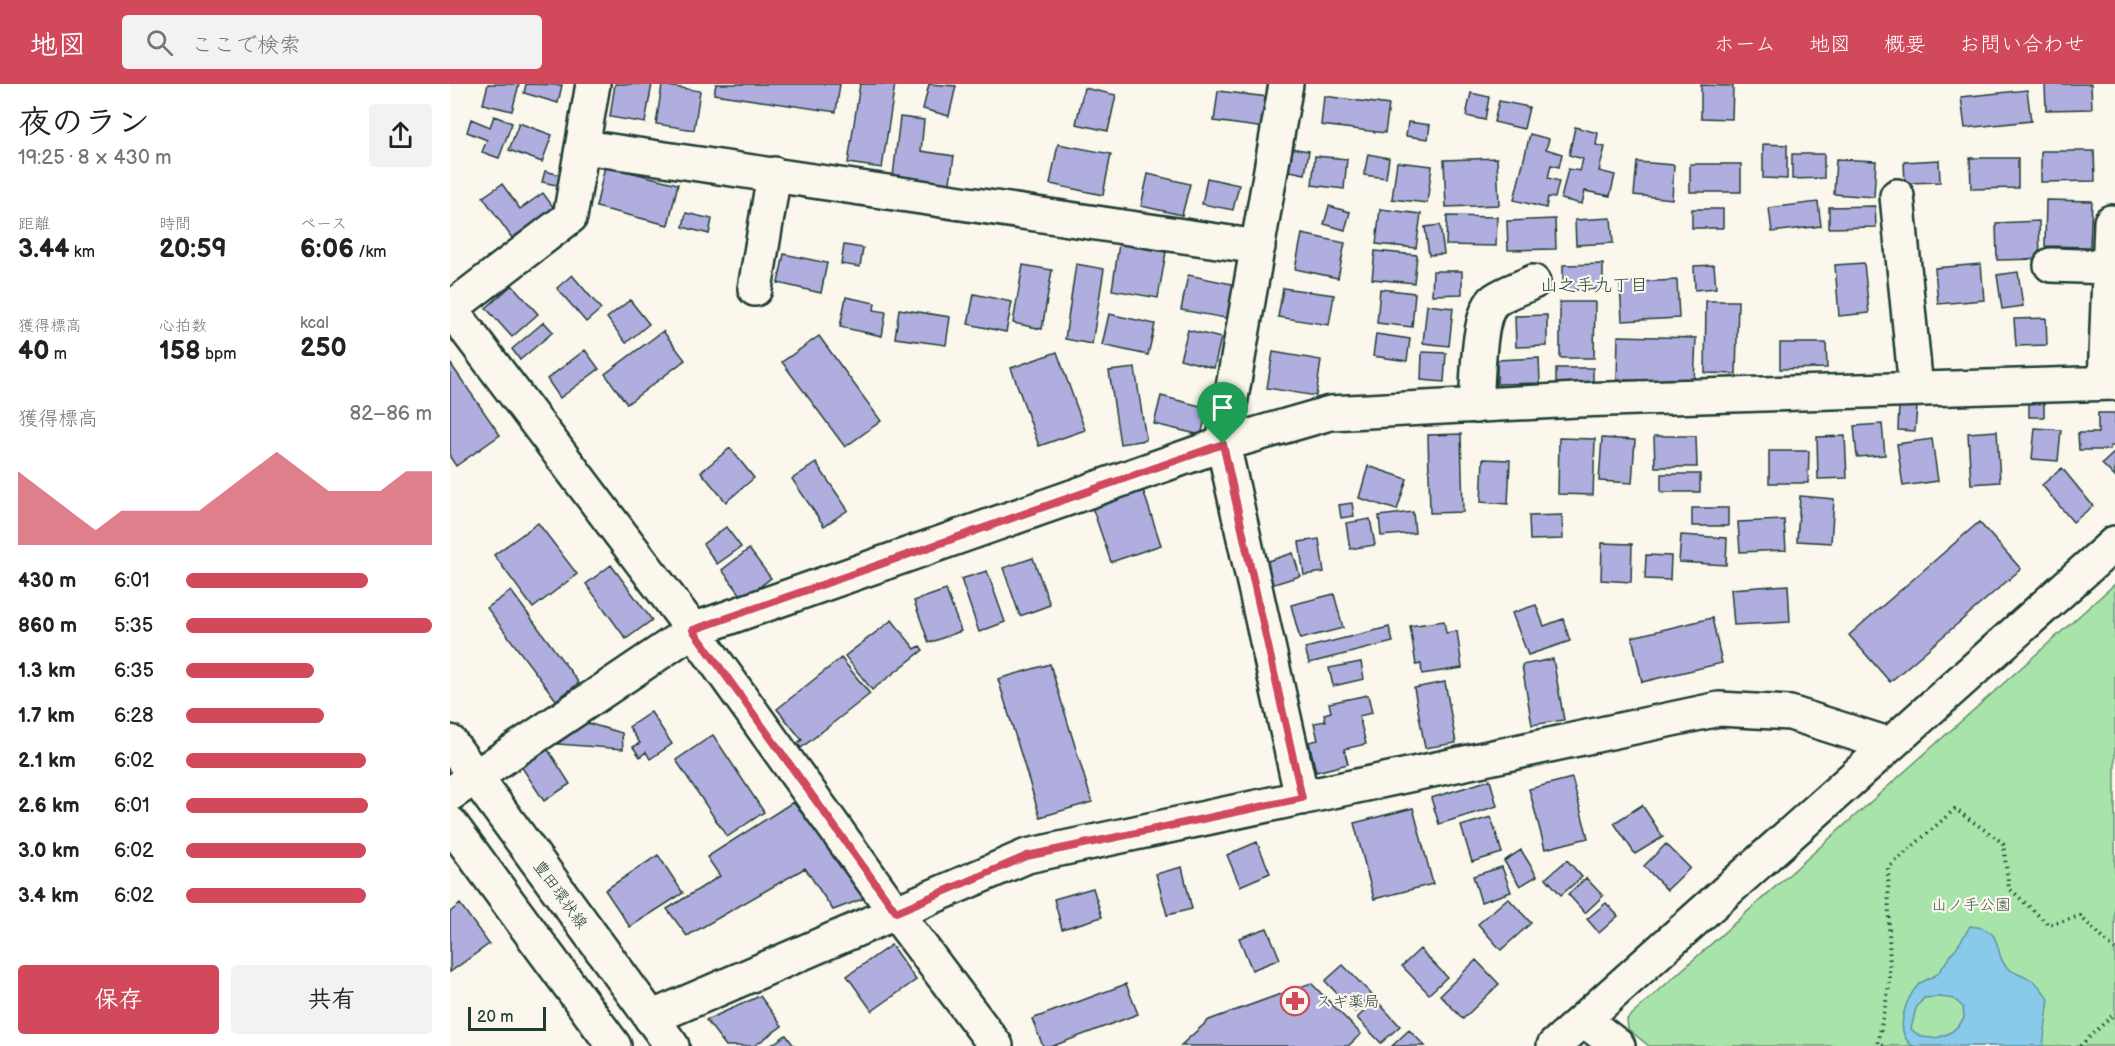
<!DOCTYPE html>
<html lang="ja">
<meta charset="utf-8">
<style>
:root{--surface:#fff;--page:#f2f2f2;--text:#222;--muted:#767676;--accent:#d1495b}
body{margin:0;font-family:"Balsamiq Sans","Klee One",sans-serif;background:var(--page);color:var(--text);height:100vh;display:flex;flex-direction:column;font-size:22px;white-space:nowrap}
*{box-sizing:border-box;margin:0}
p{font-size:20px;color:var(--muted)}
.icon{flex:none;width:33px;height:33px;fill:none;stroke:currentColor;stroke-width:2;stroke-linecap:round;stroke-linejoin:round}
.map{position:relative;flex:1;overflow:hidden}
.side{display:flex;flex-direction:column;background:var(--surface);width:450px}
.side>*{flex:none}
.scale{position:absolute;left:18px;bottom:15px;width:78px;box-sizing:border-box;padding-left:6px;border:3px solid #1f3d34;border-top:0;font-size:16px;line-height:21px;white-space:nowrap;color:#1f3d34;-webkit-text-stroke:4px #fbf7ec;paint-order:stroke}
.pin{position:absolute;display:grid;place-items:center;width:51px;height:51px;color:#fff;margin:-62px -26px;border-radius:50% 50% 50% 0;rotate:-45deg;box-shadow:0 0 6px #0007}
.pin .icon{rotate:45deg}
.round{display:grid;place-items:center;flex:none;width:63px;height:63px;border-radius:6px;background:var(--page)}
.head{display:flex;align-items:center;justify-content:space-between;height:102px;padding:0 18px}
h1{font-size:33px;font-weight:700;line-height:45px}
.metrics{display:grid;grid-template-columns:repeat(3,1fr);gap:9px;height:102px;padding:6px 18px}
.metrics div{display:grid;align-content:center}
.metrics b{font-size:26px;font-weight:700}
.metrics small{font-size:16px;font-weight:400}
.metrics p{font-size:16px}
.chart{height:168px;padding:12px 18px}
.chart p{display:flex;justify-content:space-between}
.chart svg{width:100%;height:108px;margin-top:6px;fill:var(--accent);opacity:.7}
.cta{display:flex;gap:12px;margin-top:auto;padding:12px 18px}
.cta a{flex:1;height:69px;border-radius:6px;background:var(--accent);color:#fff;font-size:24px;font-weight:700;line-height:69px;text-align:center}
.cta a+a{background:var(--page);color:var(--text)}
ul{padding:0 18px;list-style:none;font-size:20px}
li{display:grid;grid-template-columns:96px 72px 1fr;align-items:center;height:45px}
li i{height:15px;border-radius:8px;background:var(--accent)}
header{display:flex;align-items:center;gap:36px;box-sizing:border-box;height:84px;padding:0 30px;background:var(--accent);color:#fff}
header strong{font-size:28px}
nav{display:flex;gap:33px;margin-inline-start:auto;font-size:21px}
.search{width:420px;height:54px;background:var(--page);display:flex;align-items:center;gap:15px;box-sizing:border-box;padding:0 21px;border-radius:6px;color:var(--muted);font-size:22px}
main{display:flex;flex:1;min-height:0}
.map>svg:first-child{display:block}
.green{fill:#a8e4aa;stroke:#64906f;stroke-width:1.5}
.water{fill:#89caea;stroke:#5f92a1;stroke-width:1.5;fill-rule:evenodd}
.building{fill:#b0aedf;stroke:#1f3d34;stroke-width:1.5}
.lines{fill:none;stroke-linecap:round;stroke-linejoin:round}
.minor-casing{stroke:#1f3d34;stroke-width:38}
.major-casing{stroke:#1f3d34;stroke-width:38}
.path{stroke:#1f3d34;stroke-width:4;stroke-dasharray:1.5 4.5;stroke-linecap:butt}
.minor{stroke:#fbf7ec;stroke-width:33}
.major{stroke:#fbf7ec;stroke-width:33}
.route-casing{stroke:#fff;stroke-width:12}
.route{stroke:#d1495b;stroke-width:8}
.labels{text-anchor:middle;stroke-width:4.5;stroke-linejoin:round;paint-order:stroke}
.street-label{font-size:16px;fill:#1f3d34;stroke:#fbf7ec}
.park-label{font-size:16px;fill:#3a5e4c;stroke:#fbf7ec}
.poi-label{font-size:16px;fill:#1f3d34;stroke:#fbf7ec;text-anchor:start}
.neighbourhood-label{font-size:18px;fill:#1f3d34;stroke:#fbf7ec}
</style>
<header>
<strong>地図</strong>
<div class="search"><svg class="icon" aria-label="search" viewBox="0 0 24 24"><circle cx="10" cy="10" r="6"/><path d="M15 15l6 6"/></svg>ここで検索</div>
<nav><a>ホーム</a><a>地図</a><a>概要</a><a>お問い合わせ</a></nav>
</header>
<main>
<section class="side">
<div class="head"><div><h1>夜のラン</h1><p>19:25 · 8 × 430 m</p></div><a class="round"><svg class="icon" aria-label="share" viewBox="0 0 24 24"><path d="M12 15V3M7 8l5-5 5 5M5 13v7h14v-7"/></svg></a></div>
<div class="metrics">
<div><p>距離</p><b>3.44<small> km</small></b></div>
<div><p>時間</p><b>20:59</b></div>
<div><p>ペース</p><b>6:06<small> /km</small></b></div>
</div>
<div class="metrics">
<div><p>獲得標高</p><b>40<small> m</small></b></div>
<div><p>心拍数</p><b>158<small> bpm</small></b></div>
<div><p>kcal</p><b>250</b></div>
</div>
<div class="chart"><p><span>獲得標高</span>82–86 m</p>
<svg viewBox="0 0 160 44" preserveAspectRatio="none"><path d="M0 44V14L10 22L20 30L30 38L40 30L50 30L60 30L70 30L80 22L90 14L100 6L110 14L120 22L130 22L140 22L150 14L160 14V44z"/></svg>
</div>
<ul>
<li><b>430 m</b>6:01<i style="width:74%"></i></li>
<li><b>860 m</b>5:35<i style="width:100%"></i></li>
<li><b>1.3 km</b>6:35<i style="width:52%"></i></li>
<li><b>1.7 km</b>6:28<i style="width:56%"></i></li>
<li><b>2.1 km</b>6:02<i style="width:73%"></i></li>
<li><b>2.6 km</b>6:01<i style="width:74%"></i></li>
<li><b>3.0 km</b>6:02<i style="width:73%"></i></li>
<li><b>3.4 km</b>6:02<i style="width:73%"></i></li>
</ul>
<div class="cta"><a>保存</a><a>共有</a></div>
</section>
<div class="map">
<svg width="1665" height="962" viewBox="0 0 1665 962">
<rect width="100%" height="100%" fill="#fbf7ec"/>
<filter id="ink" filterUnits="userSpaceOnUse"><feTurbulence type="fractalNoise" baseFrequency=".0167" numOctaves="2"/><feDisplacementMap in="SourceGraphic" scale="12" xChannelSelector="R" yChannelSelector="G"/><feConvolveMatrix kernelMatrix="1 2 1 2 8 2 1 2 1" color-interpolation-filters="sRGB"/></filter>
<g filter="url(#ink)">
<path class="green" d="M1665,500V962H1199L1178,945L1177,935Z"/>
<path class="water" d="M1520,842C1558,845 1541,870 1558,884C1566,891 1579,893 1587,900C1591,904 1595,910 1599,915L1593,962H1463C1443,949 1455,915 1469,900C1475,895 1484,894 1489,888C1499,873 1511,859 1520,842ZM1490,913L1504,915L1513,923L1514,934C1503,953 1477,962 1461,945L1466,924L1474,914Z"/>
<path class="building" d="M38,0H69L62,27L33,20Z
M76,0L112,1L108,19L74,9Z
M165,0H202L195,39L160,33Z
M266,0H390L386,28L264,10Z
M410,0H445L432,84L398,79Z
M479,0L506,2L499,32L473,25Z
M1595,0H1641L1642,25L1596,26Z
M212,1L250,7L244,46L206,40Z
M1251,1L1283,2L1282,35L1251,34Z
M634,4L666,11L658,47L626,40Z
M1577,6L1581,37L1515,44L1511,13Z
M768,7L818,13L815,44L764,37Z
M1021,9L1039,13L1035,36L1016,32Z
M874,12L939,21L935,49L871,41Z
M1049,17L1079,23L1074,45L1044,38Z
M44,32L62,39L49,74L32,68L37,56L17,48L21,35L40,43Z
M450,33L474,36L471,67L504,72L499,105L467,100V95L443,92Z
M958,38L980,41L978,55L956,52Z
M69,39L102,51L92,78L59,66Z
M1125,43L1148,49L1146,61L1155,63L1149,87L1165,91L1160,112L1135,107L1132,120L1111,115L1118,85L1130,87L1133,75L1119,71Z
M1080,50L1099,55L1096,65L1112,70L1109,83L1101,81L1098,94L1109,97L1105,114L1098,113L1096,124L1064,116Z
M608,60L661,70L653,111L600,100Z
M1313,60L1337,61V95L1313,94Z
M839,64L859,67L855,90L835,86Z
M1591,67H1644L1645,97L1591,98Z
M918,70L939,74L936,94L914,91Z
M1342,70H1374V94L1342,95Z
M865,72L897,75L894,105L862,101Z
M1047,74L1049,121L996,123L994,76Z
M1520,74H1568V104L1521,105Z
M1386,75L1426,77L1424,113L1384,110Z
M1489,76L1490,98L1455,99L1454,78Z
M947,78L982,82L977,119L942,115Z
M1187,78L1224,81L1222,115L1184,111Z
M1240,80H1291V108H1240Z
M155,82L228,100L218,141L146,123Z
M95,87L114,92L111,102L92,98Z
M698,90L740,100L732,131L691,122Z
M757,94L789,101L783,126L752,120Z
M52,100L70,125L93,109L104,124L62,154L33,113Z
M1596,116L1642,117L1640,163L1595,162Z
M1368,118L1371,142L1322,148L1319,124Z
M879,122L900,128L895,146L874,140Z
M1425,122L1426,143L1379,144V123Z
M930,125L971,130L966,164L926,160Z
M1242,125H1273V144H1242Z
M236,129L262,135L259,150L233,143Z
M997,132L1047,133L1046,162L996,161Z
M1161,134L1163,159L1126,161L1125,136Z
M1105,135L1106,165L1058,166L1057,137Z
M1589,137L1590,175L1547,176L1546,139Z
M990,141L994,170L979,171L975,143Z
M852,150L895,159L888,194L845,185Z
M669,160L716,168L708,214L662,206Z
M394,161L413,164L410,183L391,180Z
M925,167L967,171L964,199L922,195Z
M334,170L377,179L371,209L328,199Z
M1414,179L1419,229L1389,232L1385,181Z
M626,180L654,185L642,260L615,255Z
M1153,180V205L1113,206V181Z
M1531,180L1534,216L1488,220L1485,184Z
M573,181L602,186L592,245L563,239Z
M1264,181L1266,204L1245,206L1244,182Z
M983,187H1012V210L982,211Z
M1568,188L1573,222L1552,225L1547,191Z
M122,191L151,225L136,238L107,204Z
M738,191L787,201L781,235L731,226Z
M1227,196L1229,234L1172,237L1170,199Z
M62,201L88,230L62,253L36,224Z
M833,204L884,211L879,241L828,233Z
M930,205L965,209L962,243L927,239Z
M524,210L562,218L556,248L518,240Z
M396,213L425,219L424,226L436,228L432,252L390,243Z
M180,216L199,240L176,259L157,234Z
M1256,217H1288L1286,290L1255,289Z
M1110,218H1145L1144,274H1110Z
M977,221L1003,224L999,262L973,259Z
M449,225L500,233L496,261L445,254Z
M659,230L705,240L698,271L652,261Z
M1097,231V262L1066,263L1065,232Z
M1596,234L1597,261L1566,262L1564,235Z
M94,238L103,248L70,276L62,265Z
M738,246L771,254L764,284L730,275Z
M213,247L235,276L177,320L155,290Z
M926,250L960,255L957,277L923,272Z
M369,252L431,337L395,363L332,278Z
M1168,252L1246,254L1244,298L1167,296Z
M1330,259H1376L1377,284L1330,285Z
M135,266L149,285L110,314L97,295Z
M607,268L635,346L589,362L561,284Z
M823,268L871,276L866,312L817,304Z
M972,268L996,269L994,298L971,296Z
M1089,274L1090,299L1047,300V276Z
M0,279L50,351L6,382L0,373Z
M685,284L696,356L670,360L659,287Z
M1106,284H1143V302H1106Z
M711,312L758,324L751,351L704,340Z
M1579,313H1594V333H1579Z
M1449,321L1467,322L1465,347L1448,346Z
M1648,329H1665V362H1660V366H1629L1628,349H1648Z
M1432,340L1435,371L1407,373L1404,342Z
M1585,344L1611,346L1608,377L1582,375Z
M1547,347L1550,398L1521,400L1518,349Z
M1011,350L1013,428L980,429L978,351Z
M1204,352H1246L1247,383H1205Z
M1395,352L1397,394L1368,395L1367,353Z
M1109,354L1145,355L1143,411L1108,410Z
M1152,354L1185,356L1182,399L1149,397Z
M1482,355L1488,397L1453,402L1447,360Z
M280,364L304,394L276,418L251,388Z
M1319,367H1359L1358,399H1319Z
M1665,368V393L1652,380Z
M1033,375L1060,376L1058,420L1031,418Z
M366,379L398,426L374,442L342,395Z
M918,382L957,395L947,426L909,414Z
M1612,384L1643,422L1623,438L1592,401Z
M1211,390H1250V408H1211Z
M693,406L711,461L661,478L642,423Z
M1350,412L1384,415L1381,459L1347,457Z
M902,419L904,432L891,434L889,421Z
M1242,424H1278V442H1242Z
M963,428L965,449L931,452L929,432Z
M1112,431L1113,455L1080,456L1079,432Z
M920,435L925,461L900,465L896,439Z
M1334,436L1336,466L1290,468L1288,438Z
M1529,438L1571,485L1440,598L1399,551Z
M88,439L127,490L83,524L44,471Z
M276,443L291,463L267,480L253,460Z
M1231,451L1277,454L1276,481L1229,478Z
M869,455L874,488L854,491L849,458Z
M1152,459L1182,460L1181,498L1151,496Z
M299,465L321,494L294,515L272,486Z
M843,469L850,492L821,501L815,478Z
M1196,471L1221,472L1220,496L1195,495Z
M583,474L600,521L570,532L553,484Z
M161,481L202,536L176,555L136,500Z
M537,487L555,538L529,548L511,495Z
M1338,501L1340,538L1284,541L1281,505Z
M496,506L511,547L479,559L464,517Z
M61,507L129,599L106,616L37,524Z
M884,510L893,544L850,555L841,521Z
M1086,521L1094,542L1113,535L1120,557L1078,571L1062,529Z
M1262,534L1272,579L1192,598L1182,553Z
M442,536L465,565L470,562L473,566L422,606L395,572Z
M994,537L996,549L1007,547L1012,584L972,590L971,580L966,581L960,542Z
M939,543L943,558L859,579L855,564Z
M391,574L420,610L351,664L347,659L352,656L327,625Z
M1103,575L1114,636L1082,641L1072,581Z
M911,578L914,595L883,602L879,584Z
M600,580L642,718L590,733L548,595Z
M995,598L1006,659L975,664L964,604Z
M918,611L922,629L909,632L916,660L894,665L898,680L866,688L859,658L868,656L864,639L876,637L874,630L881,628L879,619Z
M201,628L222,660L200,675L196,668L190,673L183,663L190,659L179,643Z
M137,639L172,649L173,665L107,660Z
M263,651L314,728L277,753L226,676Z
M97,664L120,700L94,717L71,682Z
M1122,694L1138,754L1095,765L1079,705Z
M1040,696L1047,722L989,740L981,714Z
M343,718L418,813L383,826L355,784L237,852L217,825L270,792L257,773Z
M1192,721L1213,753L1185,770L1164,739Z
M963,724L983,800L924,815L904,739Z
M1041,733L1052,769L1022,778L1011,742Z
M807,758L820,789L790,802L777,771Z
M1216,760L1240,784L1217,806L1194,782Z
M1071,766L1087,792L1070,802L1054,777Z
M208,771L233,809L180,843L155,806Z
M1117,776L1132,793L1111,811L1096,794Z
M732,783L742,825L717,831L706,790Z
M1052,783L1061,808L1031,818L1023,792Z
M1136,794L1153,812L1135,829L1118,810Z
M643,804L652,833L612,845L604,815Z
M1058,814L1081,839L1051,866L1028,840Z
M1156,819L1168,832L1149,849L1137,835Z
M10,820L39,860L0,888V828Z
M817,844L830,875L802,886L789,854Z
M441,861L466,896L422,927L397,892Z
M970,865L997,893L979,910L952,882Z
M1026,876L1049,900L1013,935L990,911Z
M893,881L922,911L905,928L875,897Z
M861,899L911,950L898,962H730L759,936Z
M676,900L688,930L603,962H593L582,935Z
M310,912L332,942L304,962H276L256,936Z
M926,916L950,942L931,959L907,934Z
M959,946L975,962H942Z
M336,951L344,962H320Z"/>
<g class="lines">
<g class="minor-casing">
<path id="minor" d="M836,0L773,360L852,714
M134,63L808,163
M1447,112L1466,305
M1601,181L1659,183
M305,205L324,90
M0,224L243,546L445,828L546,962
M0,225L120,133L143,0
M1655,299L1661,138
M1026,322C1028,300 1027,229 1045,216C1056,208 1071,204 1083,198
M0,710L243,546L773,360L880,329L1127,316L1665,299
M201,934L577,772L1269,625L1340,629L1438,660
M1134,936L1168,962
M1104,962L1665,459"/>
</g>
<g class="major-casing">
<path id="major" d="M0,658L222,962
M0,739L164,962"/>
</g>
<path class="path" d="M1433,962L1428,959L1440,897L1438,784L1505,725L1553,759L1559,804L1599,841L1630,832L1665,866
M1630,962L1665,929"/>
<use href="#minor" class="minor"/>
<use href="#major" class="major"/>
</g>
</g>
<g class="lines" filter="url(#ink)">
<g class="route-casing">
<path id="route" d="M773,360L852,714L577,772L446,828L243,546Z"/>
</g>
<use href="#route" class="route"/>
</g>
<defs>
<g id="pharmacy-ring" transform="scale(1.5)"><circle r="9.5" fill="#fbf7ec" stroke="#d1495b" stroke-width="1.5"/><path d="M-2-6h4v4h4v4h-4v4h-4v-4h-4v-4h4Z" fill="#d1495b"/></g>
</defs>
<g fill-rule="evenodd">
<use href="#pharmacy-ring" x="845" y="917"/>
</g>
<g class="labels">
<g class="street-label">
<text transform="translate(111 810) rotate(54)" y="6">豊田環状線</text>
</g>
<g class="park-label">
<text x="1521" y="826">山ノ手公園</text>
</g>
<g class="poi-label">
<text x="866" y="923">スギ薬局</text>
</g>
<g class="neighbourhood-label">
<text x="1144" y="207">山之手九丁目</text>
</g>
</g>
</svg>
<div class="scale">20 m</div>
<div class="pin" style="left:773px;top:360px;background:#1e9e55"><svg class="icon" aria-label="arrive" viewBox="0 0 24 24"><path d="M6 21V4h12l-3 4 3 4H6"/></svg></div>
</div>
</main>
